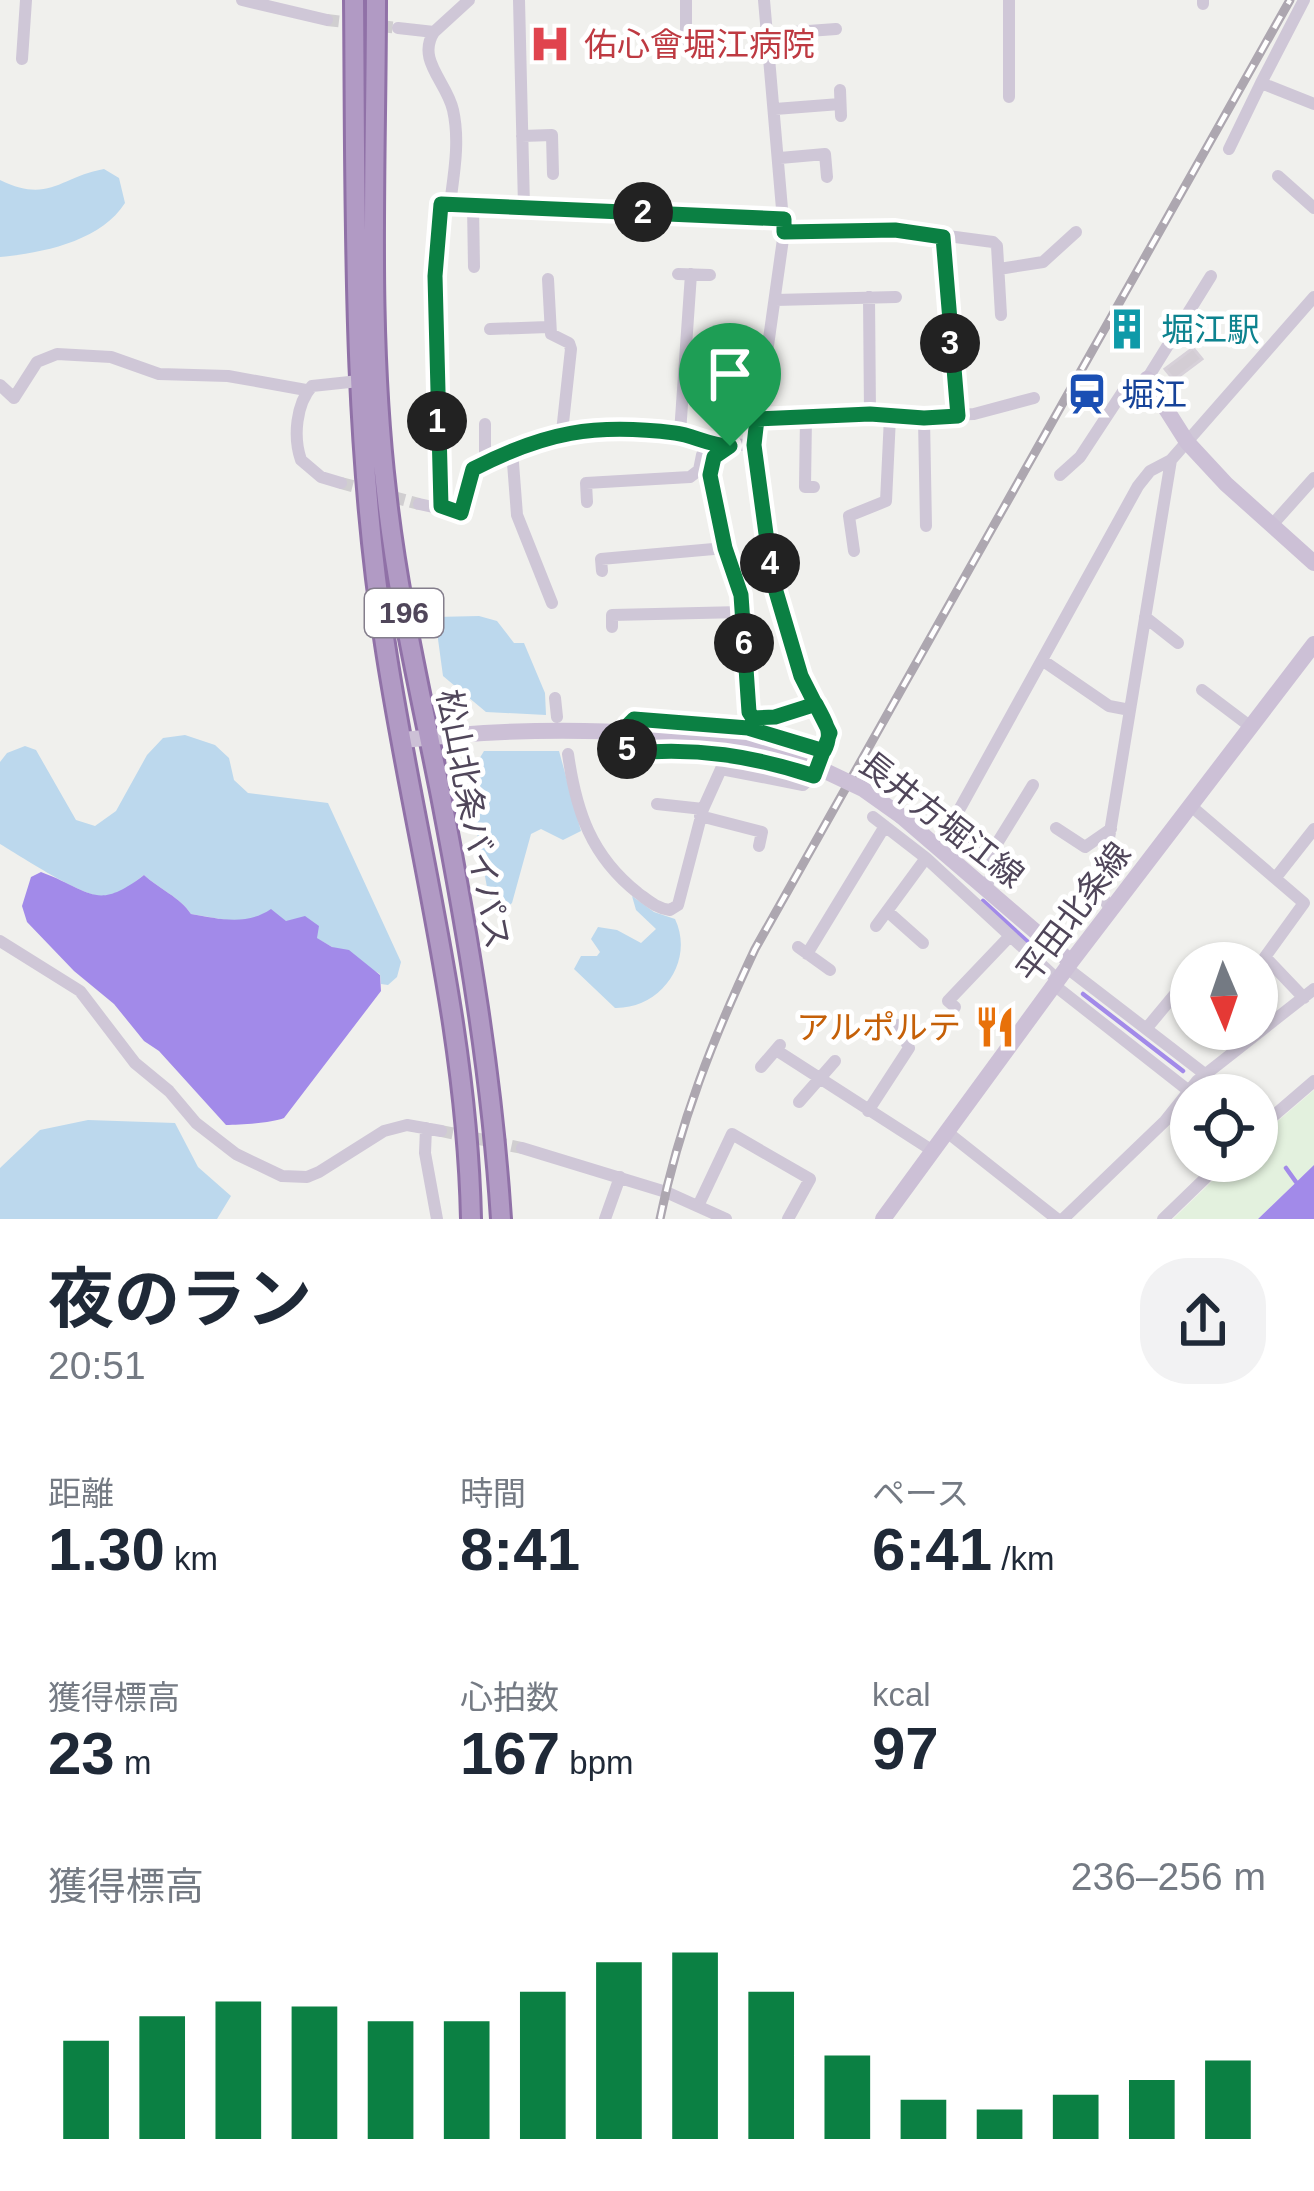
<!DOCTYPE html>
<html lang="ja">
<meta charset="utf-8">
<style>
:root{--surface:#fff;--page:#f2f2f3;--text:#1f2937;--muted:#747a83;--accent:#0b8043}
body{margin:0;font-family:Helvetica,"Noto Sans JP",sans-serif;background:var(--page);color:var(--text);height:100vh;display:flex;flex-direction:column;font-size:45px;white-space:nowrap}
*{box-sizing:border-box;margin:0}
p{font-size:39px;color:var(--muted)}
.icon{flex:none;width:66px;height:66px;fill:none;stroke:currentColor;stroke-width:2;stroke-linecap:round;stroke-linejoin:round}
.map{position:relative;height:1219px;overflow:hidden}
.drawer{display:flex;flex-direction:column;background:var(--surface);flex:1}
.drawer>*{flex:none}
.needle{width:78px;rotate:178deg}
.buttons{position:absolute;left:1170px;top:942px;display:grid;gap:24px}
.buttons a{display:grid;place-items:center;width:108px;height:108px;border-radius:50%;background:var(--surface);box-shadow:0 3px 9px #0004;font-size:60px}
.pin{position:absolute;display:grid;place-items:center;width:102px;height:102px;color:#fff;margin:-123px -51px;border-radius:50% 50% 50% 0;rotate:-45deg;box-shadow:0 0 12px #0007}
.pin .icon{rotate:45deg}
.km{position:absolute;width:60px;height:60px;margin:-30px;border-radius:50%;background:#222;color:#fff;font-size:33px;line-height:60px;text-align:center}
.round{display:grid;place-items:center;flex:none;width:126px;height:126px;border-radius:48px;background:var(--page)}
.headline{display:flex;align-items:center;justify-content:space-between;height:204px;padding:0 48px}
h1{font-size:66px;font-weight:700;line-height:90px}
.metrics{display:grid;grid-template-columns:repeat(3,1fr);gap:18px;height:204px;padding:12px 48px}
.metrics div{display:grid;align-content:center}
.metrics b{font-size:60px;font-weight:700}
.metrics small{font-size:33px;font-weight:400}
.metrics p{font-size:33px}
.chart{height:336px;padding:24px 48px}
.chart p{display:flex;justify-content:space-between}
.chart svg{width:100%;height:216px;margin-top:12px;stroke:var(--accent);stroke-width:6}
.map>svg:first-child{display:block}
.green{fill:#bcd8ed}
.sand{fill:#e3f1de}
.water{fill:#a28ae9}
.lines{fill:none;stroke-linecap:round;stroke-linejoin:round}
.stream{stroke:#a28ae9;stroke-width:4.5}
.building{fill:#d3cdd4;stroke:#d7d1d9;stroke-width:3}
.minor-tunnel{stroke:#d0ced0;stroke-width:12;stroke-dasharray:12 6;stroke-linecap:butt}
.trunk-casing{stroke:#9071a7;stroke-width:24}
.minor{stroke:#cfc7d7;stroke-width:12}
.secondary{stroke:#ccc0d6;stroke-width:16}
.trunk{stroke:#b19ac4;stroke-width:18}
.rail-casing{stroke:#ada7b0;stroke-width:9}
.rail{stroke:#fff;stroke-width:4.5;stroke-dasharray:14;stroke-linecap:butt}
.secondary-bridge{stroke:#ccc0d6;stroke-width:16}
.route-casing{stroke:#fff;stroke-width:24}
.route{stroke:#0b8043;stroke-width:15}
.labels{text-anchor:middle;stroke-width:10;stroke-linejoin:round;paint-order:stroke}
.shield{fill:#fff;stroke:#847e8c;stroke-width:3}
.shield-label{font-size:30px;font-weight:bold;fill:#50465a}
.health-label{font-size:33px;fill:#be3a42;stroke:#fff;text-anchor:start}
.culture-label{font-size:33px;fill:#0d838f;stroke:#fff;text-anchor:start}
.transit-label{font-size:33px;fill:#164399;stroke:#fff;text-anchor:start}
.street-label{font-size:33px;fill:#50465a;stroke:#fff}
.food-label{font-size:33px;fill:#c56008;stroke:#fff;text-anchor:end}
</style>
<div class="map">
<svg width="1314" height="1219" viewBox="0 0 1314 1219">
<rect width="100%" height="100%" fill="#f0f0ed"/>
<path class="green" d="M104,169L119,178L125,203C101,241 43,253 0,257V180C49,204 60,177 104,169Z
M479,616L497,621L514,643H524L545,693L546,715L486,712L443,676L435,617Z
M185,735L215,745L229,758L234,780L248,793L328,803L401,962L397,977L388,985L381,984L380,974L286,921L258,918L232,921L191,914C180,897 159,889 144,875C134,882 123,893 112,897C92,904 19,855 0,844V762L7,753L25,746L36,750L76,820L95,826L116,811L147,755L163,738Z
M484,751H559L581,831L563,840L541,829L531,834L512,903L506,908L496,907L489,898L467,779Z
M632,896L654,912L675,919C695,961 661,1009 615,1008L574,969L581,956H597L600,952L591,939L598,927L617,930L641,943L656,929L636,910Z
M88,1120L175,1123L198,1167L231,1196L217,1219H0V1168L40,1130Z"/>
<path class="sand" d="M1314,1090V1165L1258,1219H1173L1233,1161H1257V1139Z"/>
<path class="water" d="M41,872C92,891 96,912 144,875C159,889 180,897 191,914C220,919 246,926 271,909L286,921L305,916L319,926L317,938L332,947L349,950L380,975L381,991L284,1118C272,1123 240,1125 226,1125L159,1051L144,1041L114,1004L74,971L27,922L22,906L31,877Z
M1314,1165V1219H1258Z"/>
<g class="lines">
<path class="stream" d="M983,901L1030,944
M1083,994L1183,1071
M1286,1168L1296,1182"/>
</g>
<path class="building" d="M1193,348L1202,359L1174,380L1165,369Z"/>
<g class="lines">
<path class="minor-tunnel" d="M327,20L398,28
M341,483L419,504
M441,1131L522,1148"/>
<g class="trunk-casing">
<path id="trunk" d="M354,0C356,215 352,431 385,644C414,837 467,1023 471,1219
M376,0C376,163 367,329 386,491C397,594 421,695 441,796C468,936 492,1076 501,1219"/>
</g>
<path class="minor" d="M242,0L327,20
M519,0L524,206
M1203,0V4
M1304,0L1261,83L1314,104
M398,28L434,32L469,0
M434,32C416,60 447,82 453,110C460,141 454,173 450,204
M767,34L836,29
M686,44V0
M22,59L26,0
M840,90L841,116
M1009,97V0
M775,109L840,104
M522,136L552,135L553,174
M1229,149L1261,83
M780,158L825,154L827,177
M1278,176L1314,208
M473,205L474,267
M784,232L895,229L993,242L997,246L1001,315
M943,237L958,415
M999,269L1043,262L1076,232
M678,274L710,275
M548,279L551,334L569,343L571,349L562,432
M775,300L896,297
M490,329L548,327
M0,385L14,398L37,362L57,354L111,357L159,374L228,376L306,390
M731,392L736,350
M806,417L805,487H814
M890,417L974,414L1034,398
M757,419L870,414L869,297
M924,419L926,526
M680,433L691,274
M729,446L714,457L709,475L725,548L741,595L749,713L753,718L775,717L816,704
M512,450L517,515L552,603
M485,463V424
M1060,475L1080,457L1124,390L1147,379L1211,276
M341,483L321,477L301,460C293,437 296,404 312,386L359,381
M587,502L586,483L690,477L699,470L702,455L714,444
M419,504L461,513L473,469C540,434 605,418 681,434C709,439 724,446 754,445
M441,506L435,276L441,204L784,219
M1272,525L1314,478
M854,551L849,516L886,501L890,417L870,414
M602,571L601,559L725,548
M1145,617L1178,643
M612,627V615L742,612
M1042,660L1109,706L1130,710
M1202,690L1251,727
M555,698L557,717
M568,754C576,811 591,856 638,893C649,901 656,908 670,910L678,905L703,809L721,769L803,785L813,776C753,756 695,747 633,753L626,746L629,722L641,719L747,728L824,751L830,733L801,676L772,578L754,445L784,232L764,0
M657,804L703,809
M1191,806L1304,903L1265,957L1304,998
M700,816L762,832L759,846
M873,817L926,858L1058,980
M1056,828L1085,847L1111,829
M983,857L996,845L1033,785
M1277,876L1314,829
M985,887L997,868L948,830L1138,486L1150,471L1171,460
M1111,910L1100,893L1171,460L1314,297
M887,911L923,943
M876,926L926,858
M0,941L80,991L135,1063L169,1091L196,1123L236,1154L282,1176L307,1177L319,1172L384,1131L407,1125L441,1131
M798,947L830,970
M807,954L885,826
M1067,968L1206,1075
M1054,985L1189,1091
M955,1007L948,1001L1009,937
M1146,1029L1190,976
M776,1050L933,1151
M761,1067L780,1045
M799,1102L835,1061
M868,1111L909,1048L898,1025
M426,1128L425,1153L437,1219
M1257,1130L1314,1081
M947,1132L1057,1219
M522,1148L666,1192L726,1219
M698,1206L732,1134L810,1179L788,1219
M605,1219L620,1177
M1063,1219L1165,1121L1197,1081L1314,989
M1163,1219L1223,1161"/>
<path class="secondary" d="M1147,379L1187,442L1226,484L1314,563
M404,740C525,726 687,724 804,761
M901,816L1071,962
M883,1219L1071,962L1314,644"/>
<use href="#trunk" class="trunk"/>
<g class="rail-casing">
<path id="rail" d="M660,1219C679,1124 714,1036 755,949L1290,0"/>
</g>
<use href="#rail" class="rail"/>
<path class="secondary-bridge" d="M804,761L863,789L901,816"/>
</g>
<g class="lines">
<g class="route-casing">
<path id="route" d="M730,446C710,446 693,435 675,433C594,423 545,432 473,469L461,513L441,506L435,276L441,204L784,219V232L895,230L943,237L958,416L924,418L870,414L757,419L754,445L772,578L801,676L830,733L814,776C753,756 696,747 633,753L626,746L627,726L634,719L748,728L824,751C834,732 825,722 816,704L775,717L753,718L749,712L741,595L725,548L710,475L714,457L730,446"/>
</g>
<use href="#route" class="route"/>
</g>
<defs>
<g id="hospital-bare" transform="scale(3.24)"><path d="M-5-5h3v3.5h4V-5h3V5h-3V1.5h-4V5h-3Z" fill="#e0444e" stroke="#fff" stroke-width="2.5" paint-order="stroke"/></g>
<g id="building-bare" transform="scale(3.24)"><path d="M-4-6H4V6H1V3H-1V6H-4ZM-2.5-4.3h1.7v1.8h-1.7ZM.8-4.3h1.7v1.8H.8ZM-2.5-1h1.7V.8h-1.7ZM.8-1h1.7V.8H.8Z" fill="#0f9aa8" stroke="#fff" stroke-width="2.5" paint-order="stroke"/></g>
<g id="station-bare" transform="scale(3.24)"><path d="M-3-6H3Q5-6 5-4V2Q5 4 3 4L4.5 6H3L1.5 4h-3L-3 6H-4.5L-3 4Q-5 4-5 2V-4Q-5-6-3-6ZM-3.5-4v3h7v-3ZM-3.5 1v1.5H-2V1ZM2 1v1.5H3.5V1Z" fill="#1a4fb4" stroke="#fff" stroke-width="2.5" paint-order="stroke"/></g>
<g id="restaurant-bare" transform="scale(3.24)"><path d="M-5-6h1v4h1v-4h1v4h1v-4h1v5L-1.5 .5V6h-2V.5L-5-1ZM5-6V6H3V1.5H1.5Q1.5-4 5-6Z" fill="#e8710a" stroke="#fff" stroke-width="2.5" paint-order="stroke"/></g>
</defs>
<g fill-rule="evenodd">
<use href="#hospital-bare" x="550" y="44"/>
<use href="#building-bare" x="1127" y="329"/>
<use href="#station-bare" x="1087" y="394"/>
<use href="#restaurant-bare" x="995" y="1027"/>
</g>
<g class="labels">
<rect class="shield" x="365" y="589" width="78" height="48" rx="9"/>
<g class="shield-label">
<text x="404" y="623">196</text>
</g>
<g class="health-label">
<text x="584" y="56">佑心會堀江病院</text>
</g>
<g class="culture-label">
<text x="1161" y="341">堀江駅</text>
</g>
<g class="transit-label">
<text x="1121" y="406">堀江</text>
</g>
<g class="street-label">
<text transform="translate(474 819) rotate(79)" y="12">松山北条バイパス</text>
<text transform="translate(942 819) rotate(38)" y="12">長井方堀江線</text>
<text transform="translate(1073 912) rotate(-53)" y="12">平田北条線</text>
</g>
<g class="food-label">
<text x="961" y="1039">アルポルテ</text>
</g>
</g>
</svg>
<div class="buttons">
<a><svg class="needle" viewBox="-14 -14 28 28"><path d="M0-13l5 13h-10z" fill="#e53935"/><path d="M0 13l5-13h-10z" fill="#747a83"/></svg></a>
<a><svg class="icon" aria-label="locate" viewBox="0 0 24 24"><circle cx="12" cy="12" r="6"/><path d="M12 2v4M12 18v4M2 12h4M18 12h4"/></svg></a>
</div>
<div class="pin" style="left:730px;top:446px;background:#1e9e55"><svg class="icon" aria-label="arrive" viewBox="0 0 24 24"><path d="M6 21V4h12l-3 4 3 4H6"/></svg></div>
<b class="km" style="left:437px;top:421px">1</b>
<b class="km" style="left:643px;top:212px">2</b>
<b class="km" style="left:950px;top:343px">3</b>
<b class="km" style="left:770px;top:563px">4</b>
<b class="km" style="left:627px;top:749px">5</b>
<b class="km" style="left:744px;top:643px">6</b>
</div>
<section class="drawer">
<div class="headline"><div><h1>夜のラン</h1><p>20:51</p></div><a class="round"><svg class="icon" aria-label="share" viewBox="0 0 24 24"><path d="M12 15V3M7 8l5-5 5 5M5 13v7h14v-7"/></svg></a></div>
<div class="metrics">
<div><p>距離</p><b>1.30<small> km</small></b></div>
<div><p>時間</p><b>8:41</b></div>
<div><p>ペース</p><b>6:41<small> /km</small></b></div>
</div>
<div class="metrics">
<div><p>獲得標高</p><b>23<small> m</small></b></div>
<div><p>心拍数</p><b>167<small> bpm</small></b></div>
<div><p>kcal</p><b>97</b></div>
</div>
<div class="chart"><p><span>獲得標高</span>236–256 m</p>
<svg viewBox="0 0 160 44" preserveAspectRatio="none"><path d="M5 44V24M15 44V19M25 44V16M35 44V17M45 44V20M55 44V20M65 44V14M75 44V8M85 44V6M95 44V14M105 44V27M115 44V36M125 44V38M135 44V35M145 44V32M155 44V28"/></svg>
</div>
</section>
